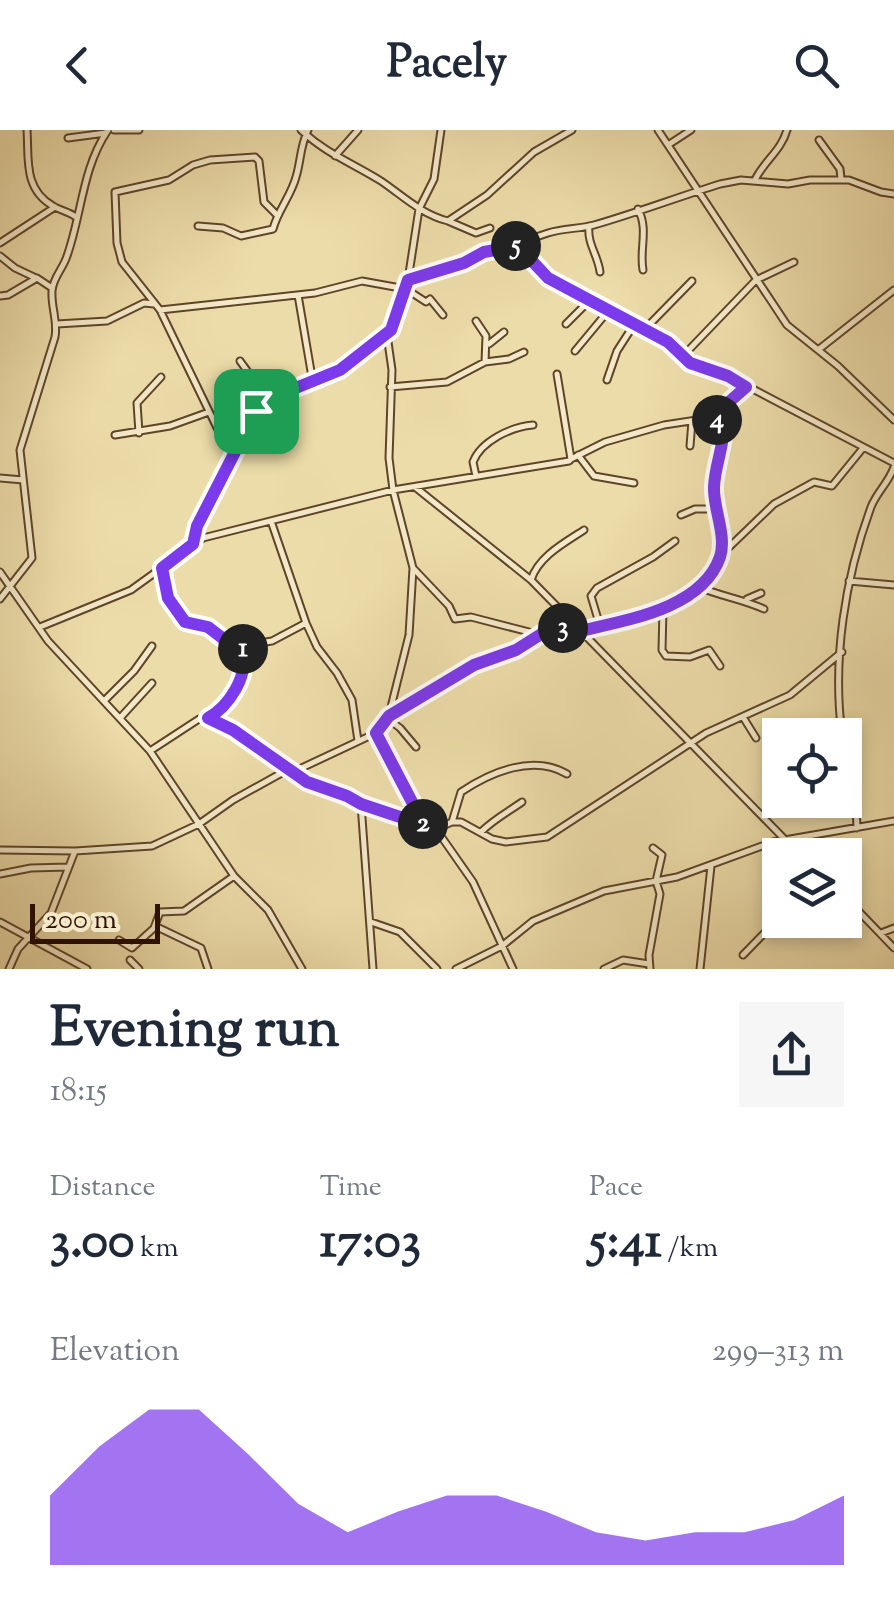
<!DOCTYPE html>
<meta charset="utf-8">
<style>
:root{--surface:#fff;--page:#f6f6f7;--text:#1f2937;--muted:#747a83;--accent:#7c3aed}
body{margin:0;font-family:"Sorts Mill Goudy",serif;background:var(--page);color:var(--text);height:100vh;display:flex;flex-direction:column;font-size:38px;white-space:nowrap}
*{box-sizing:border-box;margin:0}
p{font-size:32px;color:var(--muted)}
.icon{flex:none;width:55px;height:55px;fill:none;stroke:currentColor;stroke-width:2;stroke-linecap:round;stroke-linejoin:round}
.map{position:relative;height:839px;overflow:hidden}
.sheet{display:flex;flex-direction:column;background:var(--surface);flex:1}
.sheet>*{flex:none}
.fabs{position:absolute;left:762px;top:588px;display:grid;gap:20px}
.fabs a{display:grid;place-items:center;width:100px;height:100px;border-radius:0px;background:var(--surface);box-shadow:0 5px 15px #0003;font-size:50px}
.scale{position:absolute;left:30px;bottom:25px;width:130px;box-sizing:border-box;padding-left:10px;border:5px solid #301200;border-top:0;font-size:28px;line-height:35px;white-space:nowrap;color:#301200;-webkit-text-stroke:8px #f3e8c7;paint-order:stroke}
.pin{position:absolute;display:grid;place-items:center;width:85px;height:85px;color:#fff;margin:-42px;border-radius:20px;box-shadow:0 5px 15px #0006}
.km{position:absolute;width:50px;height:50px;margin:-25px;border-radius:50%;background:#222;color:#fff;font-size:28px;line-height:50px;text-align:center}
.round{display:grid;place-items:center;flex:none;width:105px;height:105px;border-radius:0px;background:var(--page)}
.headline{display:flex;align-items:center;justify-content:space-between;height:170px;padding:0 50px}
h1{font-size:55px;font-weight:800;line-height:75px}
.metrics{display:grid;grid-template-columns:repeat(3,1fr);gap:15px;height:170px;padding:10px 50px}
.metrics div{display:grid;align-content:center}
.metrics b{font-size:50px;font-weight:800}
.metrics small{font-size:28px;font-weight:400}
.metrics p{font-size:28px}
.chart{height:280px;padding:20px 50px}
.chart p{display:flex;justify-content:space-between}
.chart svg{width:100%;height:180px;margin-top:10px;fill:var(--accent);opacity:.7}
header{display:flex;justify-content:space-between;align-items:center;height:130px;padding:0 50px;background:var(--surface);font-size:45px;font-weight:800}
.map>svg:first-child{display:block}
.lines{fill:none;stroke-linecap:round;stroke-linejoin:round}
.minor-casing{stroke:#5f442a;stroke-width:9}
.minor{stroke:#f3e8c7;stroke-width:5}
.route-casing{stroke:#fff;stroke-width:20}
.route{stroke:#7c3aed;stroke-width:12}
</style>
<header><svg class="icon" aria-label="back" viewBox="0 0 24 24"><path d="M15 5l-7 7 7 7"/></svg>Pacely<svg class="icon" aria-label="search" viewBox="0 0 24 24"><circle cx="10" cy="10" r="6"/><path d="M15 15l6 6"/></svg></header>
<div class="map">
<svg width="894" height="839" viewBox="0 0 894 839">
<rect width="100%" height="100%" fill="#ecdca9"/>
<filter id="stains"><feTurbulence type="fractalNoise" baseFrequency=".002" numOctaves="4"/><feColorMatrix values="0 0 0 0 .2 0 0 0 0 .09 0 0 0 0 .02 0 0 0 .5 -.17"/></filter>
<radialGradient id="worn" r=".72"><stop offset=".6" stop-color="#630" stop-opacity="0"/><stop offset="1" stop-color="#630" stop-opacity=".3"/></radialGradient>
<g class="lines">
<g class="minor-casing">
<path id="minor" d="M27,0C29,28 23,59 53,76C61,81 68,81 76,87
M114,0H139
M301,0C325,23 354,34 381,51C403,66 421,84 448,91L487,65L534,22L572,0
M658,0L787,195L838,236L894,290
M68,8L106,3
M819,10L840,39L841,49
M668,15L691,0
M335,26L358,0
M755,50C764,31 781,21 787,0
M638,79C649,100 639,119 643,140
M448,91L476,103L490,98
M198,96L223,98L241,106L273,99C278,80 291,66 296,47C301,31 300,16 308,0
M589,96C587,114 598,125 600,142
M0,113L55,77
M518,116L548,148L645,199L668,213L690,233L728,246L894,333
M0,126L15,138L36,148
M408,150C455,134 501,119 548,103C563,98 579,99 594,95C636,83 678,67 720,54L741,50L788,54L810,50H849L881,62L894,64
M298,165L313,253
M0,166L8,165L37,148L52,158
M160,180L315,163L362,151L406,159L426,172L430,169L443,185
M476,191L486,206L485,232
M57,194L107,191L144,173L154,174
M566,194L590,170
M645,199L692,151
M489,214L504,202
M818,220L894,160
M575,221L609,180
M682,227L756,150L794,132
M240,231L259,257L257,278
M607,250L617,221L635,193
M390,257L447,252L485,232L509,229L524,222
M139,303L137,273L161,247
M115,305L170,296L209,282
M690,316L692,291
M234,321L222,308L160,180L122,132L117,113L115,62L169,50L193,35L210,30L255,27L259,31L264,72L277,85
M578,325L594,346L634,353
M571,329L605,312L664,295L710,288L745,258
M476,346L473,332C481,311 511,297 533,295
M0,348L23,350
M415,357L531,450L800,725
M681,385L695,379H715
M271,391L306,493L317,517L337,543L352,570L358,611
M193,414L197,396L256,281L281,264L340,240L391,200L408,150L419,79L434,49L441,0
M722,424L774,374L814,352L832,356L863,318
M162,438L167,468L185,491L208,497L234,517L272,511L306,493
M413,438L449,476L455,489L471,487L537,504
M0,442L48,511L150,621L234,746L268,780L302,839
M531,450C538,427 564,413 584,400
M849,451L894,455
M699,457C720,466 742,469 764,479
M0,469L32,428L20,320L55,207C58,191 51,178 52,161C53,147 63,139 67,126C82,84 82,38 108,0
M747,469L761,463
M663,479L662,520L666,526L690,527L709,520L720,536
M600,496L591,466L597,458L653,427L675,411
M40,497L131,460L203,408L393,360L569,331L571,329L557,244
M580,501C626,490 703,478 720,427C727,406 713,378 714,357C715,335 724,316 724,295L712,287
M105,570L134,541L152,516
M389,586L474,535L516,520L545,501L575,499
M121,587L152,553
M743,587L756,608
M208,588C228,577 251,545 241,523L244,517
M388,589L400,598L416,617
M376,603L423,692
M842,605C832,530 845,448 871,377C877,362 889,352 894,337
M150,621L199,589L208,588L226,596L307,652L347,665L361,674L436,699L473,752L513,839
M845,639L856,677L857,698
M293,642L376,603L388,589L409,505L413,438L393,360L389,328L392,240L388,212L391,200
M361,674L373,839
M452,692H461L492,709L506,712L547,707L706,603L790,565L842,522
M436,699L452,692L461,662C491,642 533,624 567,644
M481,702C494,689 508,682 522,672
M0,720L75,721L152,716L199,694L233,670L287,640
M0,744L31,738L68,737
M845,767L894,818
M0,792L87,839
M371,792L400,802L437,839
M155,796L201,818L208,839
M881,803L894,798
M119,810L132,818L154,798L160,782L184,781L234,746
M743,825L780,787
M130,830L139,839
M9,839L18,819L51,783L75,721
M456,839L502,816L533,791L604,761L677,747L773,712L894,691
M604,839L623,830L649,834
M650,839L649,825L660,764L656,751L662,725L653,718
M700,839L711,736"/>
</g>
<use href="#minor" class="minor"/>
</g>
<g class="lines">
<g class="route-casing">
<path id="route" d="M518,116L548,148L668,212L690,233L728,246L746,257L712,287L724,295C724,316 715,335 714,357C713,378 727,406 720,427C702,479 626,490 580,501L565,498L546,501L516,520L474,535L389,586L376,603L424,695L361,674L347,666L307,652L233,600L208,588C228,577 250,545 241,523L246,513L234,517L208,497L185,492L168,468L162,438L193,414L197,396L256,281L281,264L340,240L391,200L408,150L464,133L484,122Z"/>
</g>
<use href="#route" class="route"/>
</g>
<rect width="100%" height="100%" filter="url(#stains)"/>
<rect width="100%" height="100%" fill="url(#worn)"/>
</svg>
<div class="fabs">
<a><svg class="icon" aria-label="locate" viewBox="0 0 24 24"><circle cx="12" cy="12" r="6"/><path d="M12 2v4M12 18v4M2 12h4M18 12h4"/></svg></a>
<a><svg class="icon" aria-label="layers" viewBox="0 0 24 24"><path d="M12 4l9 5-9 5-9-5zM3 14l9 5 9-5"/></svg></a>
</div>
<div class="scale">200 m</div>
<div class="pin" style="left:256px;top:281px;background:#1e9e55"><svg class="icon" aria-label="arrive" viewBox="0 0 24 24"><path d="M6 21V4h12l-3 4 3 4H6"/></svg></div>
<b class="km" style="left:243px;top:519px">1</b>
<b class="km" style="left:423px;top:694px">2</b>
<b class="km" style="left:563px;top:498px">3</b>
<b class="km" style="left:717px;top:290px">4</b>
<b class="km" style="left:516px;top:116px">5</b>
</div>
<section class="sheet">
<div class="headline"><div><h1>Evening run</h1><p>18:15</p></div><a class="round"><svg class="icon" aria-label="share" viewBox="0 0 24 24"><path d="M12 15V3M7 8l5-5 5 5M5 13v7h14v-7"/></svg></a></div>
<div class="metrics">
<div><p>Distance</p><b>3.00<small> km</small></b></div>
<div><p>Time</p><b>17:03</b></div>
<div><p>Pace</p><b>5:41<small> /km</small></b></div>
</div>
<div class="chart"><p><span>Elevation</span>299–313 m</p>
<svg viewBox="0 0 160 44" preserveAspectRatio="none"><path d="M0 44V27L10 15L20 6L30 6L40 17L50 29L60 36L70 31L80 27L90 27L100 31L110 36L120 38L130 36L140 36L150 33L160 27V44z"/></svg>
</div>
</section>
